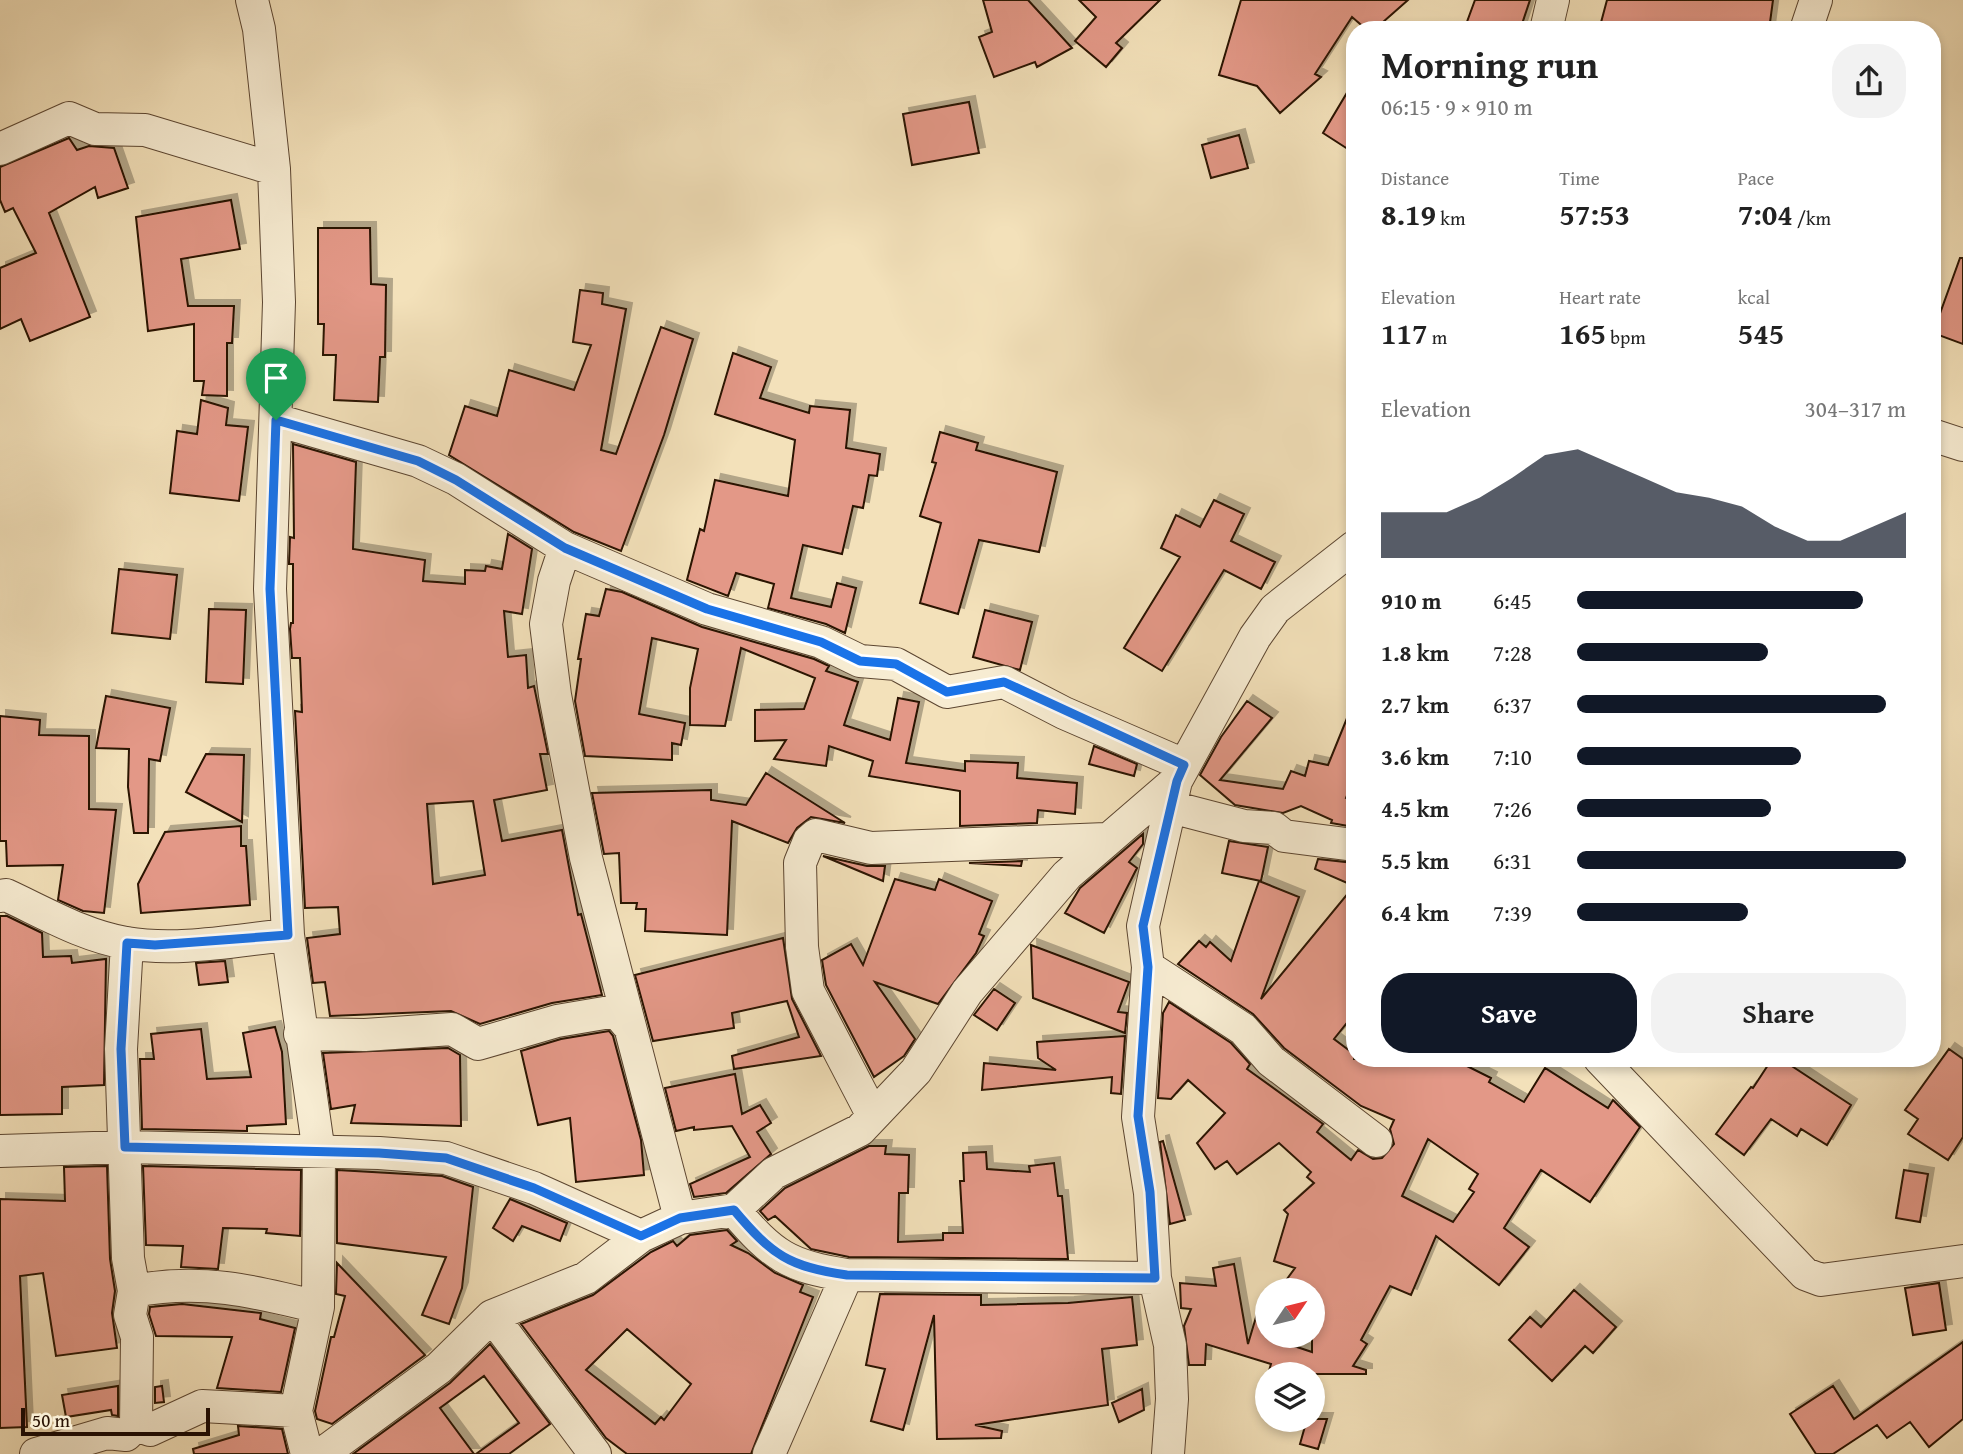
<!DOCTYPE html>
<meta charset="utf-8">
<style>
:root{--surface:#fff;--page:#f2f2f2;--text:#222;--muted:#767676;--accent:#111827}
body{margin:0;font-family:"Gentium Book Plus",serif;background:var(--page);color:var(--text);height:100vh;display:flex;flex-direction:column;font-size:26px;white-space:nowrap}
*{box-sizing:border-box;margin:0}
p{font-size:23px;color:var(--muted)}
.icon{flex:none;width:38px;height:38px;fill:none;stroke:currentColor;stroke-width:2;stroke-linecap:round;stroke-linejoin:round}
.map{position:relative;flex:1;overflow:hidden}
.drawer{position:absolute;left:1346px;top:21px;width:595px;height:1046px;display:flex;flex-direction:column;background:var(--surface);border-radius:28px;box-shadow:0 4px 10px #0003}
.drawer>*{flex:none}
.needle{width:46px;rotate:55deg}
.tools{position:absolute;left:1255px;top:1278px;display:grid;gap:14px}
.tools a{display:grid;place-items:center;width:70px;height:70px;border-radius:50%;background:var(--surface);box-shadow:0 4px 10px #0003;font-size:35px}
.scale{position:absolute;left:21px;bottom:18px;width:189px;box-sizing:border-box;padding-left:7px;border:4px solid #2a1203;border-top:0;font-size:19px;line-height:24px;white-space:nowrap;color:#2a1203;-webkit-text-stroke:5px #f7ecd2;paint-order:stroke}
.pin{position:absolute;display:grid;place-items:center;width:60px;height:60px;color:#fff;margin:-72px -30px;border-radius:50% 50% 50% 0;rotate:-45deg;box-shadow:0 0 7px #0007}
.pin .icon{rotate:45deg}
.round{display:grid;place-items:center;flex:none;width:74px;height:74px;border-radius:28px;background:var(--page)}
.head{display:flex;align-items:center;justify-content:space-between;height:119px;padding:0 35px}
h1{font-size:38px;font-weight:800;line-height:52px}
.stats{display:grid;grid-template-columns:repeat(3,1fr);gap:10px;height:119px;padding:7px 35px}
.stats div{display:grid;align-content:center}
.stats b{font-size:30px;font-weight:800}
.stats small{font-size:19px;font-weight:400}
.stats p{font-size:19px}
.chart{height:196px;padding:14px 35px}
.chart p{display:flex;justify-content:space-between}
.chart svg{width:100%;height:126px;margin-top:7px;fill:var(--accent);opacity:.7}
.primary-button{display:flex;gap:14px;margin-top:auto;padding:14px 35px}
.primary-button a{flex:1;height:80px;border-radius:28px;background:var(--accent);color:#fff;font-size:28px;font-weight:800;line-height:80px;text-align:center}
.primary-button a+a{background:var(--page);color:var(--text)}
ul{padding:0 35px;list-style:none;font-size:23px}
li{display:grid;grid-template-columns:112px 84px 1fr;align-items:center;height:52px}
li i{height:18px;border-radius:9px;background:var(--accent)}
.map>svg:first-child{display:block}
.building{fill:#e39887;stroke:#2a1203;stroke-width:2;fill-rule:evenodd;filter:url(#shadow)}
.lines{fill:none;stroke-linecap:round;stroke-linejoin:round}
.minor-casing{stroke:#5c4631;stroke-width:34}
.minor{stroke:#f7ecd2;stroke-width:32}
.route-casing{stroke:#fff;stroke-width:14}
.route{stroke:#1a73e8;stroke-width:9}
</style>
<div class="map">
<svg width="1963" height="1454" viewBox="0 0 1963 1454">
<defs>
<filter id="shadow"><feDropShadow dx="6" dy="-6" stdDeviation="0" flood-color="#0004"/></filter>
</defs>
<rect width="100%" height="100%" fill="#f3e1ba"/>
<filter id="stains"><feTurbulence type="fractalNoise" baseFrequency=".00286" numOctaves="4"/><feColorMatrix values="0 0 0 0 .2 0 0 0 0 .09 0 0 0 0 .02 0 0 0 .5 -.17"/></filter>
<radialGradient id="worn" r=".72"><stop offset=".6" stop-color="#630" stop-opacity="0"/><stop offset="1" stop-color="#630" stop-opacity=".3"/></radialGradient>
<path class="building" d="M983,0H1028L1072,48L1037,67L1035,62L994,77L979,37L992,32Z
M1079,0H1160L1116,43L1122,48L1106,67L1075,41L1096,17Z
M1241,0H1408L1374,30H1367L1352,17L1315,74L1321,77L1280,113L1257,86L1219,75Z
M1475,0H1530L1520,30H1464Z
M1607,0H1773L1769,30H1599Z
M1354,81V153L1323,133Z
M969,102L979,153L912,165L903,114Z
M1239,135L1248,168L1211,178L1202,145Z
M69,138L77,150L89,146L114,148L128,188L98,198L95,187L49,213L90,317L30,341L21,319L0,329V268L36,253L13,208L5,212L0,200V167Z
M231,200L240,249L181,259L188,306H234L232,343H227V396L202,395L204,381H194V324L148,331L136,217Z
M318,228H370L371,284L386,285L385,357H380L378,402L334,400L336,355H323L324,324H318Z
M1960,258H1963V344L1933,333Z
M580,290L603,293L602,304L626,309L601,450L616,454L661,327L693,339L664,435L621,551L574,532L449,455L465,406L497,416L509,370L574,390L591,345L573,342Z
M733,353L771,367L760,398L809,413L810,406L850,410L846,448L880,454L877,476L869,475L863,508L853,506L842,554L803,545L791,598L831,607L837,583L856,588L845,633L826,624L768,608L774,584L736,573L728,596L687,580L700,529L704,531L715,480L788,496L795,440L715,414Z
M201,400L228,408L226,425L248,427L239,501L170,493L177,431L197,434Z
M940,432L978,443L976,450L1057,472L1039,552L979,540L958,614L920,603L941,523L920,516L936,463L932,462Z
M293,444L356,462L353,549L425,560L423,581L465,584V570L485,571L486,566L502,569L508,534L532,549L522,614L504,611L508,657L526,655L528,688L534,686L548,754H540L547,790L494,800L502,841L562,830L578,915L581,914L602,995L552,1003L480,1024L451,1011L330,1016L325,982L313,983L307,938L340,934L338,907L305,908L295,711L302,712L300,658H292L290,629L291,623H293V564H289L290,537L294,538ZM473,801L485,875L433,884L427,804Z
M1214,500L1244,514L1231,541L1275,562L1261,589L1224,570L1162,671L1124,648L1180,557L1161,548L1176,515L1200,527Z
M119,569L177,575L170,639L112,633Z
M606,589L622,592L702,627L814,659L829,666L826,671L858,682L844,725L890,740L898,698L919,702L906,763L965,771V761L1018,763L1017,778L1077,783L1075,814L1038,810L1037,823L960,826V791L869,776L873,761L829,746L826,766L774,759L786,740L755,741V710L804,709L815,678L741,648L725,726L690,725V688L698,649L652,638L639,714L685,723L681,745L672,743V760L585,756L575,701L581,659H578L586,614L599,616Z
M209,609L246,610L243,684L206,682Z
M985,610L1032,622L1020,670L973,657Z
M106,696L170,708L160,761L149,759L148,833H134L128,787L129,749L96,748Z
M1247,701L1272,718L1220,780L1283,789L1291,771L1305,776L1309,761L1328,765L1354,701V777L1346,798L1354,802V827L1331,823L1332,820L1301,806L1283,813L1235,805L1200,775L1221,737Z
M0,716L40,720L39,735L89,736V809L116,810L104,913L83,911L58,900L63,865L7,866L6,841H0Z
M1094,746L1137,764L1134,776L1089,764Z
M206,754L244,755L242,822L186,792Z
M766,773L845,823L811,817L797,828L788,843L732,821L727,935L645,931L646,909H636L637,903H621L619,853L604,854L592,793L711,790V800L746,805Z
M241,826V846H246L250,905L141,913L138,884L165,832Z
M1143,834V844L1129,862L1137,868L1104,933L1065,913L1080,888Z
M1229,841L1268,847L1261,881L1222,873Z
M823,856L867,866H885L883,881Z
M1318,859L1354,863V886L1315,869Z
M1022,861L1021,866L969,863Z
M895,879L935,890L939,879L992,901L979,934L984,936L976,953L938,1004L875,982L915,1039L904,1056L874,1077L826,985L822,960L851,944L863,965Z
M1259,881L1299,897L1261,999L1354,886V1014L1334,1039L1354,1054V1059H1453L1491,1078L1489,1082L1524,1102L1545,1068L1608,1108L1613,1100L1640,1127L1590,1202L1541,1170L1504,1228L1529,1247L1499,1285L1436,1236L1411,1295L1390,1286L1361,1340L1367,1344L1353,1366L1366,1370V1374H1268L1271,1364L1206,1344L1205,1365H1189L1184,1326L1191,1309L1181,1308L1180,1283L1216,1286L1213,1268L1234,1264L1248,1344L1262,1297H1267V1337L1312,1352V1290H1279L1295,1268L1274,1261L1288,1214L1284,1210L1314,1183L1307,1177L1311,1172L1279,1143L1237,1174L1227,1161L1215,1169L1197,1143L1225,1113L1188,1080L1171,1099L1158,1098L1163,1013L1169,1002L1231,1043L1250,1064L1247,1069L1323,1124L1317,1132L1351,1160L1358,1150L1373,1159L1382,1158L1394,1144L1390,1129L1394,1120L1361,1106L1284,1048L1253,1014L1178,964L1199,941L1206,947L1210,942L1231,961ZM1428,1139L1478,1174L1469,1189L1474,1192L1453,1222L1402,1196Z
M0,916H7L42,933L43,957L71,956L72,963L106,959L104,1085L62,1087V1114L0,1115Z
M783,938L792,999L821,1056L734,1069L732,1056L799,1037L787,1001L732,1013L734,1028L653,1041L635,975Z
M1031,945L1129,982L1118,1012L1127,1013L1125,1033L1033,998Z
M225,961L228,982L199,985L196,963Z
M994,989L1015,1003L997,1030L974,1015Z
M275,1027L282,1052L286,1124L247,1126V1131L142,1129L140,1059H154L151,1034L201,1029L207,1079L251,1077L243,1033Z
M609,1031L613,1036L641,1140L644,1175L576,1182L570,1118L538,1125L521,1051L561,1039Z
M1125,1036L1121,1094L1111,1093L1112,1077L982,1090L984,1063L1056,1070L1038,1058L1037,1042Z
M448,1048L460,1055L461,1126L351,1123L355,1105L331,1109L323,1053Z
M1949,1049L1963,1059V1137L1948,1160L1908,1134L1918,1119L1905,1110Z
M1772,1059H1781L1851,1105L1827,1145L1801,1129L1797,1136L1771,1119L1744,1155L1716,1134L1751,1087L1753,1088Z
M735,1074L742,1114L760,1105L771,1123L757,1132L771,1154L726,1193L694,1197L690,1184L750,1157L732,1126L694,1130V1127L676,1131L665,1088Z
M1163,1141L1185,1220L1170,1224L1160,1142Z
M869,1146H886L885,1154L909,1155L908,1193H899L898,1242L943,1240V1233H963L960,1181H964L963,1153L986,1152L987,1169L1030,1172L1029,1166L1054,1163L1058,1196H1062L1068,1259L849,1257L811,1249L775,1216L768,1220L760,1211L785,1188Z
M107,1166L110,1259L115,1291L112,1313L117,1348L56,1356L43,1273L20,1276L27,1427L0,1428V1199L65,1201L64,1167Z
M143,1166L301,1170L300,1236L266,1233L267,1229L223,1228L218,1269L181,1267L183,1246L146,1245Z
M337,1170L442,1176L473,1187L462,1288L449,1324L422,1315L446,1257L337,1243Z
M1904,1170L1928,1174L1920,1222L1896,1218Z
M510,1199L567,1223L560,1241L522,1226L513,1241L493,1228Z
M727,1230L737,1241L731,1245L748,1253L775,1273L803,1285L800,1292L813,1297L751,1454H627L606,1438L521,1324L593,1295L651,1252L673,1241L677,1246L690,1235ZM627,1329L691,1384L664,1420L661,1417L655,1424L586,1370Z
M337,1263L425,1355L332,1424L317,1419L315,1411L331,1337H334L345,1296L336,1294Z
M1939,1283L1946,1330L1913,1335L1905,1288Z
M1574,1290L1616,1327L1593,1353L1585,1346L1552,1381L1509,1340L1530,1317L1541,1327Z
M880,1294L981,1295V1305L1068,1303L1132,1297L1137,1345L1102,1349L1108,1405L975,1425L1002,1431L1001,1438L937,1439L934,1315L903,1430L871,1421L885,1369L866,1365Z
M182,1304L261,1313L260,1319L295,1328L281,1392L217,1388L232,1337L156,1336L149,1314L150,1307Z
M1963,1342V1419L1929,1447L1910,1422L1887,1438L1877,1425L1833,1454H1816L1790,1414L1833,1386L1854,1419Z
M490,1344L550,1424L509,1454H476L519,1423L484,1376L440,1408L474,1454H353L450,1383Z
M118,1386V1416L112,1415L111,1410L66,1417L62,1395Z
M162,1386L164,1402L155,1403V1387Z
M1142,1389L1144,1410L1119,1422L1112,1403Z
M1307,1419H1327L1318,1449L1300,1444Z
M238,1426L282,1429L288,1454H194L193,1449L239,1435Z"/>
<g class="lines">
<g class="minor-casing">
<path id="minor" d="M252,0L259,29L274,169L279,302L270,589L288,935L319,1153L318,1307L296,1411L307,1454
M1546,30L1553,0
M1806,30L1816,0
M0,149L69,118L95,129L145,130L274,169
M276,420L418,461L456,479L565,548L707,609L821,642L860,661L896,664L947,692L1004,682L1064,713L1184,765
M1932,435L1963,445
M565,548L554,581L546,624L555,695L586,858L680,1218
M1171,807L1244,826L1274,828L1284,836L1354,845
M0,896L6,895C45,913 84,936 126,943C178,952 236,940 288,935
M127,943L121,1049L128,1258L134,1291L130,1315L137,1337L136,1425
M1148,967L1243,1029L1271,1061L1376,1141
M300,1034L365,1035L452,1029L478,1044L557,1021L616,1011L627,1024
M1600,1059L1805,1274L1821,1280L1963,1261
M873,1116L808,991L802,947L800,863L809,841L816,835L871,848L1106,839
M0,1151L125,1147L379,1153L446,1158L534,1188L641,1236
M734,1210C772,1255 789,1267 847,1275L1155,1278
M134,1291C201,1278 254,1291 318,1307
M492,1316L595,1454
M36,1454L107,1433L126,1435L136,1425L150,1430L202,1406L296,1411
M322,1454L439,1368L492,1316L586,1278L641,1236L680,1218L734,1210L774,1173L860,1130L916,1071L967,992L1067,875L1176,781L1255,637L1275,609L1354,547
M769,1454L847,1275
M1168,1454L1172,1399L1170,1345L1155,1278L1150,1193L1138,1117L1148,967L1143,926L1176,781"/>
</g>
<use href="#minor" class="minor"/>
</g>
<g class="lines">
<g class="route-casing">
<path id="route" d="M276,420L418,461L456,480L565,548L707,609L821,642L860,661L896,664L947,692L1004,682L1184,765L1177,781L1143,926L1148,967L1138,1116L1150,1192L1155,1278L847,1275C789,1267 772,1255 734,1210L680,1218L641,1236L534,1188L446,1158L379,1153L125,1147L121,1049L127,943L155,945L288,935L270,589Z"/>
</g>
<use href="#route" class="route"/>
</g>
<rect width="100%" height="100%" filter="url(#stains)"/>
<rect width="100%" height="100%" fill="url(#worn)"/>
</svg>
<div class="tools">
<a><svg class="needle" viewBox="-14 -14 28 28"><path d="M0-13l5 13h-10z" fill="#e53935"/><path d="M0 13l5-13h-10z" fill="#767676"/></svg></a>
<a><svg class="icon" aria-label="layers" viewBox="0 0 24 24"><path d="M12 4l9 5-9 5-9-5zM3 14l9 5 9-5"/></svg></a>
</div>
<div class="scale">50 m</div>
<div class="pin" style="left:276px;top:420px;background:#1e9e55"><svg class="icon" aria-label="arrive" viewBox="0 0 24 24"><path d="M6 21V4h12l-3 4 3 4H6"/></svg></div>
<section class="drawer">
<div class="head"><div><h1>Morning run</h1><p>06:15 · 9 × 910 m</p></div><a class="round"><svg class="icon" aria-label="share" viewBox="0 0 24 24"><path d="M12 15V3M7 8l5-5 5 5M5 13v7h14v-7"/></svg></a></div>
<div class="stats">
<div><p>Distance</p><b>8.19<small> km</small></b></div>
<div><p>Time</p><b>57:53</b></div>
<div><p>Pace</p><b>7:04<small> /km</small></b></div>
</div>
<div class="stats">
<div><p>Elevation</p><b>117<small> m</small></b></div>
<div><p>Heart rate</p><b>165<small> bpm</small></b></div>
<div><p>kcal</p><b>545</b></div>
</div>
<div class="chart"><p><span>Elevation</span>304–317 m</p>
<svg viewBox="0 0 160 44" preserveAspectRatio="none"><path d="M0 44V28L10 28L20 28L30 23L40 16L50 8L60 6L70 11L80 16L90 21L100 23L110 26L120 33L130 38L140 38L150 33L160 28V44z"/></svg>
</div>
<ul>
<li><b>910 m</b>6:45<i style="width:87%"></i></li>
<li><b>1.8 km</b>7:28<i style="width:58%"></i></li>
<li><b>2.7 km</b>6:37<i style="width:94%"></i></li>
<li><b>3.6 km</b>7:10<i style="width:68%"></i></li>
<li><b>4.5 km</b>7:26<i style="width:59%"></i></li>
<li><b>5.5 km</b>6:31<i style="width:100%"></i></li>
<li><b>6.4 km</b>7:39<i style="width:52%"></i></li>
</ul>
<div class="primary-button"><a>Save</a><a>Share</a></div>
</section>
</div>
